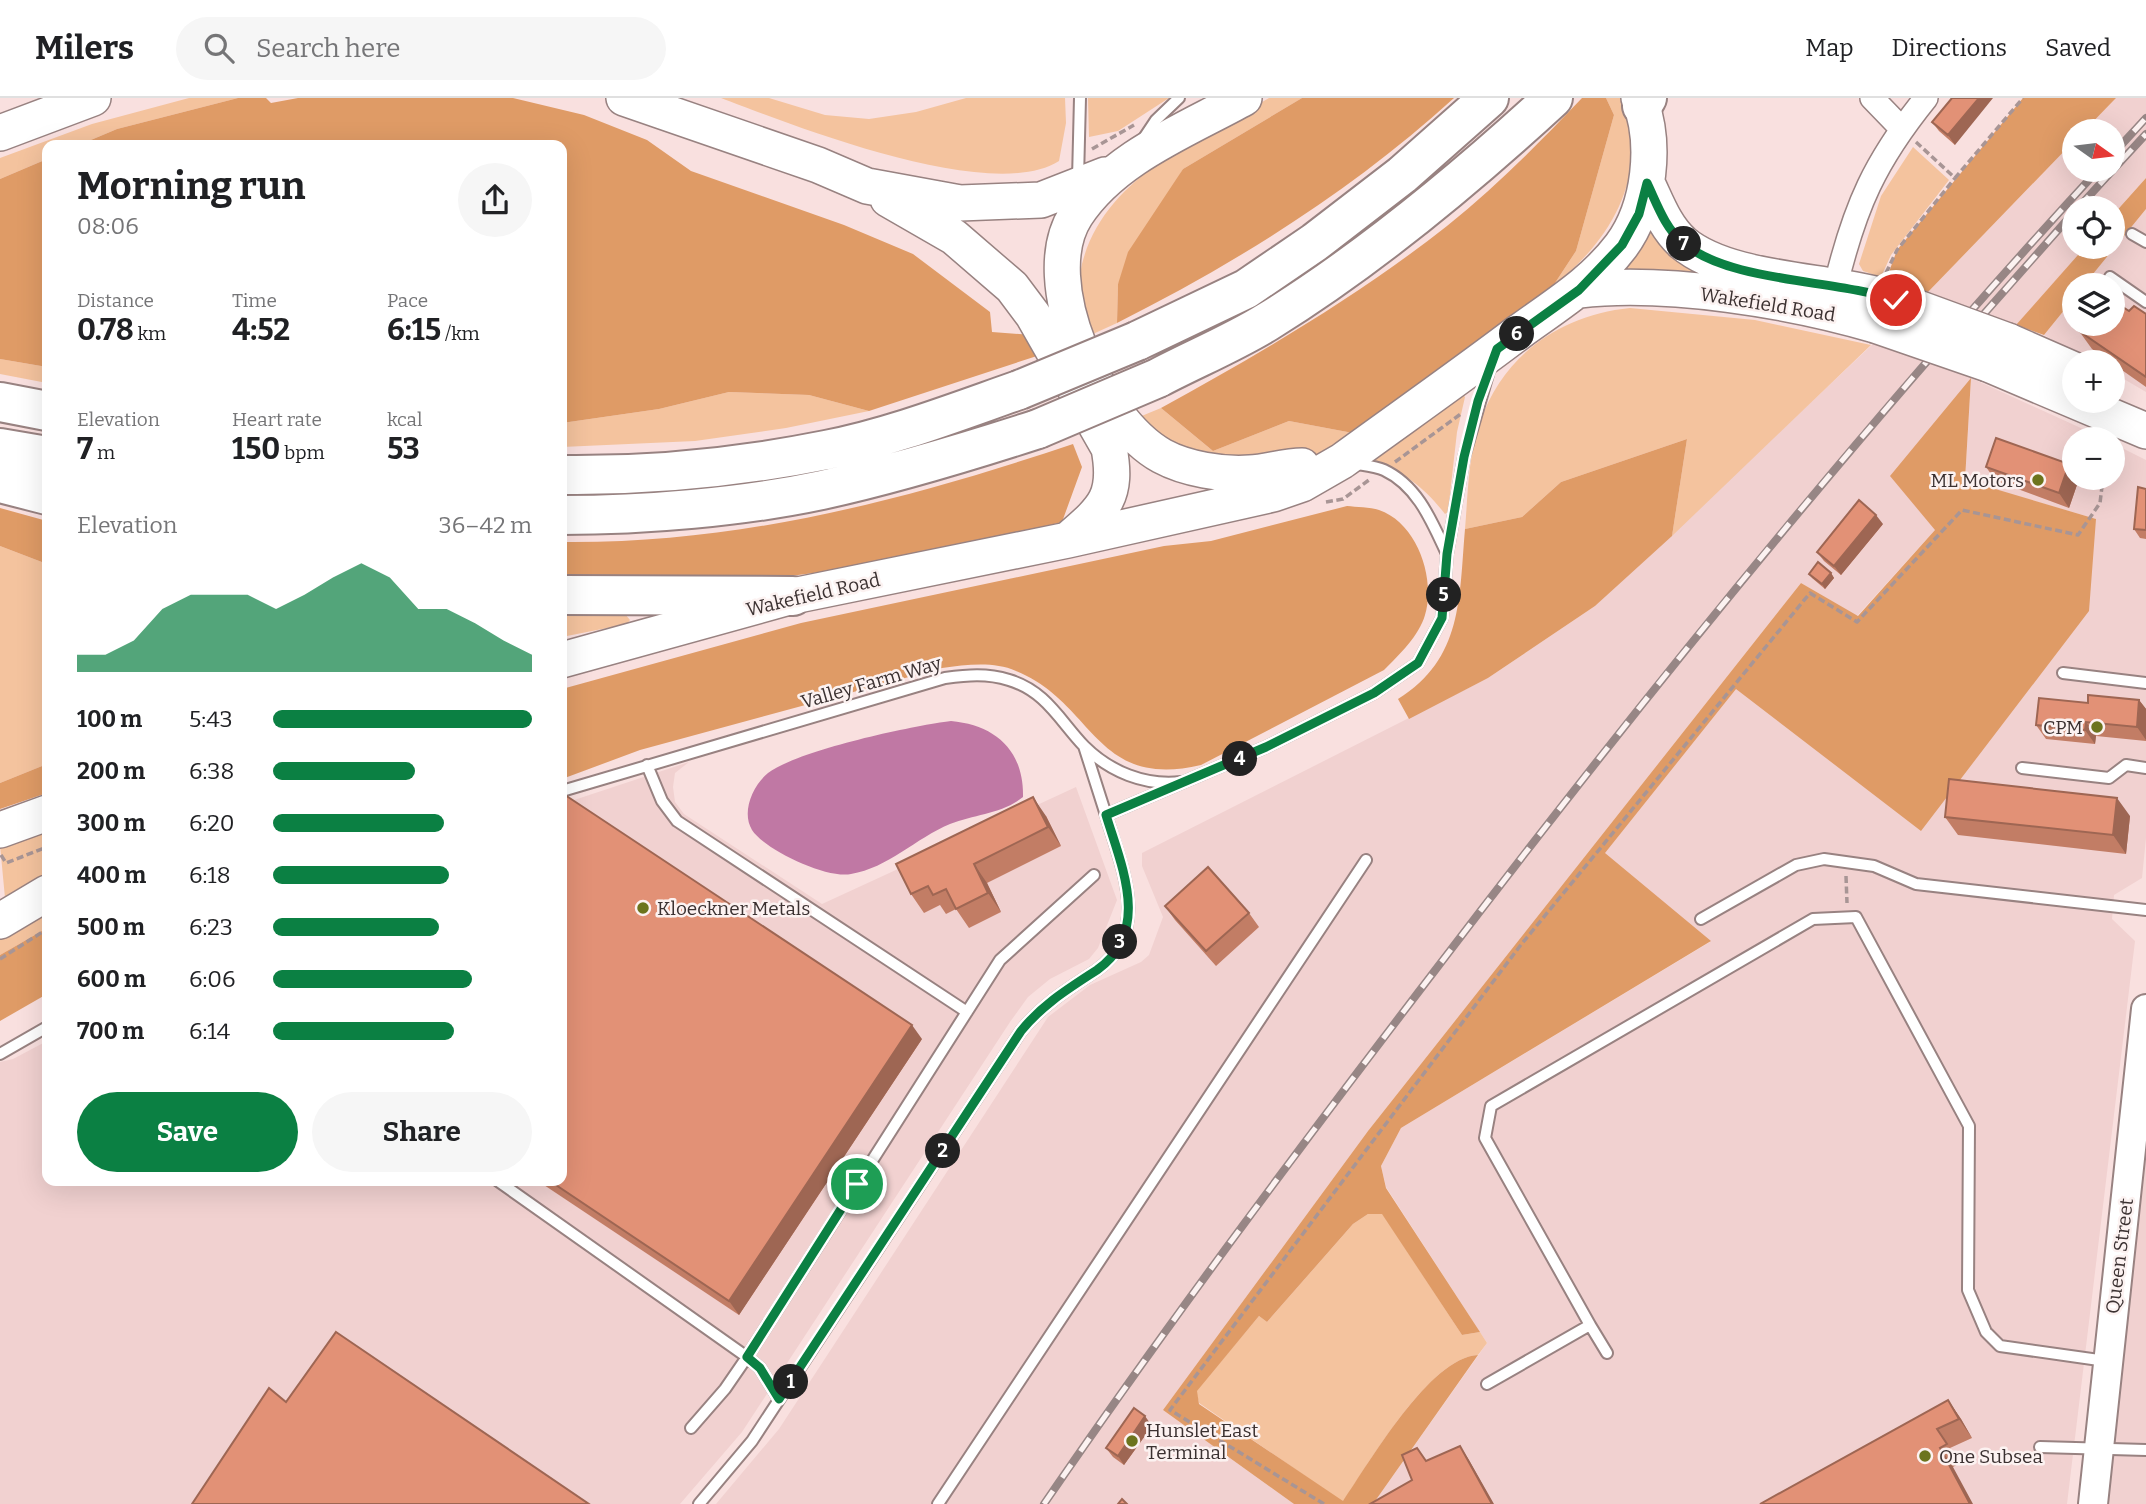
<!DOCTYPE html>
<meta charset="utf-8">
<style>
:root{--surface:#fff;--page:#f6f6f6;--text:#202124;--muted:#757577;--line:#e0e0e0;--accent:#0b8043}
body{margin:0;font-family:Bitter,serif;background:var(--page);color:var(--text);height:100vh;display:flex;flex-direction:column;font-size:26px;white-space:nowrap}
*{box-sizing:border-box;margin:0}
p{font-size:23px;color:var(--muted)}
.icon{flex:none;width:38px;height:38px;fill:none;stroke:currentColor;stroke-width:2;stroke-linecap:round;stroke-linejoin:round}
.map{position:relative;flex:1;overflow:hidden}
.details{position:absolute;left:42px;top:42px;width:525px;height:1046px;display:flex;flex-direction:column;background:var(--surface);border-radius:14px;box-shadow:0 7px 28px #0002}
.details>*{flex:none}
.needle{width:46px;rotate:104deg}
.controls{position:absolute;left:2062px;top:21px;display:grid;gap:14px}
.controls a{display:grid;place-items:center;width:63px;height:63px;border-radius:50%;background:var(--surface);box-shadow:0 7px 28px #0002;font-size:35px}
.pin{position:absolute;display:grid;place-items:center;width:60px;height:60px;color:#fff;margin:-30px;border:4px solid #fff;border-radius:50%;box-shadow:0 2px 7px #0007}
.km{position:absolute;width:35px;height:35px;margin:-18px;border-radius:50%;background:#222;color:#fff;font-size:19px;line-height:35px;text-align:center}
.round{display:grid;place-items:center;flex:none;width:74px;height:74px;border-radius:37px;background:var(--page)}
.overview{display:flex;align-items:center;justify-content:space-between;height:119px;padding:0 35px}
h1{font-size:38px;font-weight:700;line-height:52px}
.figures{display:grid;grid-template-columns:repeat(3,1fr);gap:10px;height:119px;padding:7px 35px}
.figures div{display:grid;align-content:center}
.figures b{font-size:30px;font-weight:700}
.figures small{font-size:19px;font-weight:400}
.figures p{font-size:19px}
.chart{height:196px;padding:14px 35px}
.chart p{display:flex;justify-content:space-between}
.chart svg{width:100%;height:126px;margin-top:7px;fill:var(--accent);opacity:.7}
.button{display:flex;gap:14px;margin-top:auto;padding:14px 35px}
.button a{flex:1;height:80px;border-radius:42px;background:var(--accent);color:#fff;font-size:28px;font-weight:700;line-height:80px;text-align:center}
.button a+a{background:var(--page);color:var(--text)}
ul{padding:0 35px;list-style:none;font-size:23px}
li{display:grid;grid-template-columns:112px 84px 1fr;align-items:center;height:52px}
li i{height:18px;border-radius:9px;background:var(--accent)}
header{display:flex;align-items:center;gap:42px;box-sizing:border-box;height:98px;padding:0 35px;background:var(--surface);border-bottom:2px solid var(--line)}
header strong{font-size:33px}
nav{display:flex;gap:38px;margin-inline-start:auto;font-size:24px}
.search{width:490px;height:63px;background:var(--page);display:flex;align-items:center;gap:18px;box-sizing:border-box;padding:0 24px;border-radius:38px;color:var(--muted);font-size:26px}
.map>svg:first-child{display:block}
.built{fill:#f1d1d0}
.green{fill:#f4c39e}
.forest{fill:#df9b66}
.water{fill:#c078a4}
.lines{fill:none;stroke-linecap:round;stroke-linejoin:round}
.service-casing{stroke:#988281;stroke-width:14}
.minor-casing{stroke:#988281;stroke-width:26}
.tertiary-casing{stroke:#988281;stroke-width:32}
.primary-casing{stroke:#988281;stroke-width:38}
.motorway-casing{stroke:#988281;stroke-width:42}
.path{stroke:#a89595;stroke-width:3.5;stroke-dasharray:7 3.5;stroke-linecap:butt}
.service{stroke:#fff;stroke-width:10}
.minor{stroke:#fff;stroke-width:23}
.tertiary{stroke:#fff;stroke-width:28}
.primary{stroke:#fff;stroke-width:35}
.motorway{stroke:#fff;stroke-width:38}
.rail-casing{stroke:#978685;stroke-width:8}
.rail{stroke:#fcf2f1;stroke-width:5;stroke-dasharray:16;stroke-linecap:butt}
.primary-bridge-casing{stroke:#988281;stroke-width:38;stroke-linecap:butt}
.motorway-bridge-casing{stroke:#988281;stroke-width:42;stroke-linecap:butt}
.primary-bridge{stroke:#fff;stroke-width:35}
.motorway-bridge{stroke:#fff;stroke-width:38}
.wall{fill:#c27d65}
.shaded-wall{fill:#9e6653}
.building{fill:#e29176;stroke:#9e6653;stroke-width:2}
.route-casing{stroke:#fff;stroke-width:14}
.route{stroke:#0b8043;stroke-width:9}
.poi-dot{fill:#6c741d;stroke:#fcf2f1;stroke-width:2.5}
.labels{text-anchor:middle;stroke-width:5;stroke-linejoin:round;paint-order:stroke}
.street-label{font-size:19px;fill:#3b3131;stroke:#fcf2f1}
.poi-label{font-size:19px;fill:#3b3131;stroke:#fcf2f1;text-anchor:start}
</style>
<header>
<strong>Milers</strong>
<div class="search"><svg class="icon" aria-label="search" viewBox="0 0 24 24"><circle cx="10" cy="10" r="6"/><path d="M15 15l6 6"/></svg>Search here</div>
<nav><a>Map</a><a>Directions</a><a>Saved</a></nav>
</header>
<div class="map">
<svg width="2146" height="1406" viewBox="0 0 2146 1406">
<rect width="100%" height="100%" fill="#f9e0df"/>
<path class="built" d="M2116,0H2146V80L2112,118V110H2074V149H2085L1971,280L2105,341H2074V380H2112V345L2146,362V740L2142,780L2114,797L2112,821L2135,843L2067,1406H1373L1487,1245L1386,1089L1381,1068L1401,1030L1710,844L1604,755L1736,590L1921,732L2096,421L1965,383L1971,281L1935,432L1857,518L1801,485L1368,1033L1163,1312L1294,1406H716L779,1331L1048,919L1090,887L1141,864L1149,857L1163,819L1142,768V755L1488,580L1595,508L1928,194L2074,43V72H2112V33H2084Z
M2146,111V294L2112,274V264H2093L2044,237L2074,200V226H2112V187H2084Z
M689,664L675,675L673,689L675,704L684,716L822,806L1076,689L1117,802L1098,850L1089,861L1050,881L1028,899L1010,924L742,1334L680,1406H0V964L13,961L47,943V1083H562V706Z
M2146,1056V1406H2106Z"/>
<path class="green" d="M189,0H238L117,31L79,47H47V61L0,81V60L92,26Z
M721,0H769L825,17L869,21L916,14L966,0H1065L1066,25L1059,63C991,106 795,28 721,0Z
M1088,0H1169L1118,33L1089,39Z
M1269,0H1302L1183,71L1118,186L1117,225L1082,241C1079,216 1076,191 1082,166C1104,79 1199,41 1269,0Z
M1606,0H1621C1652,76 1611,142 1553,188L1576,153L1614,17Z
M1913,49L1949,82L1891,157L1881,179L1863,173L1859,166L1881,98Z
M1660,127L1848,196L1607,171L1637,129Z
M1630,210L1755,222L1871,247L1672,438L1687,341L1561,384L1522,419L1465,431C1468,396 1468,358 1480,324C1504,256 1561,217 1630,210Z
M0,261L47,269V285L0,276Z
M729,294L809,297L869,313L786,330L695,343L562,349V325L659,311Z
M1461,294L1465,299L1457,334L1448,414L1445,416C1425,390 1404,374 1373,362L1374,359Z
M1161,310L1213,353L1289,323L1353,335L1317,360L1220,372L1127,324Z
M0,448L47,466V666L0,685Z
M562,516H625L630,522L627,526L562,539Z
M47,730V778L5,800L0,747Z
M47,807V830L0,857V835Z
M1382,1115L1462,1237L1480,1234L1487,1245L1478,1257C1430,1259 1369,1365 1343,1404L1199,1305L1196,1293L1259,1218L1267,1224L1353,1126L1368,1116Z"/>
<path class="forest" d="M238,0H266L271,5L298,0H513L584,17L647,42L691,73L844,127L913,156L990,214L992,234L1032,237L1040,257L869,313L809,297L729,294L659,311L562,325V47H79L117,31Z
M1302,0H1454C1353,92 1238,164 1117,225L1118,186L1128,154L1183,71Z
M1582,0H1606L1614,17L1576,153L1553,188L1353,335L1289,323L1213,353L1161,310C1261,255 1358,198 1447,128C1496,89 1539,45 1582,0Z
M2023,0H2116L2084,33H2074V43L1928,194L1886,182L1897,152Z
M47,61V269L0,261V81Z
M2146,80V111L2084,187H2074V200L2044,237L2016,227L2085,149H2112V118Z
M1971,280L1965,382L2096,421L2089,513L1921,733L1736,591L1605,755L1711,843L1401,1030L1381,1068L1386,1090L1480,1234L1462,1237L1382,1116H1368L1353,1126L1267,1224L1259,1218L1197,1293L1199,1306L1343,1403C1369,1365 1430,1259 1478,1257L1373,1406H1294L1163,1312L1368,1033L1801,485L1858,518L1935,432L1890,378Z
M1687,341L1672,438L1595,508L1488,580L1409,621L1398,601C1463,561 1459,500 1465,431L1522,419L1561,384Z
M1073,346L1082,369L1062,424C947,454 830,478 711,485C662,488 611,485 562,485V444C739,446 906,402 1073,346Z
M1347,408C1356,409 1370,409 1379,412C1417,425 1436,480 1425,517C1419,538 1399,557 1384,572L1201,667C1094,692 1095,605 1016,573C993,563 966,567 942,570L640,652L562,681V591L801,525L1164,448L1211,443Z
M0,410L47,423V466L0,448Z
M47,666V695L0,711V685Z
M47,830V896L0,923V857Z"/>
<path class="water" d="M951,623C995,627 1024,652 1023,699C1002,716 975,716 950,726C916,740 888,770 851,776C827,781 765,752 752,732C741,714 753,687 768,675C799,652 911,628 951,623Z"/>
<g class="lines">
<g class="service-casing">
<path id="service" d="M1144,40L1156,22L1179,0
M1078,81L1080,0
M2132,136L2146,144
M2110,179L2146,204
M1351,365C1361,367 1375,368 1384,372C1418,388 1432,424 1447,456
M2063,575L2146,585
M1084,648L1106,717
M647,667L662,703L677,723L967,914
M2022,670L2109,680L2126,667L2146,670
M562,693L945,580C967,577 987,575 1009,582C1046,593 1060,623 1084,648C1110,674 1145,688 1181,684
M1701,821L1796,767L1824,761L1874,768L1916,786L2146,812
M0,956L47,929
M498,1083L747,1259L760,1270L779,1301
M1590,1227L1607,1255
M1487,1286L1590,1227L1485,1040L1491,1008L1813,821L1856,819L1969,1028L1968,1192L1986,1234L2000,1248L2106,1263
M691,1330L725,1291L747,1259L1000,862L1094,777
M2040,1349L2146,1352
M699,1406L752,1343L1021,933C1043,906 1068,891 1097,872C1152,833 1121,768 1106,717L1266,649L1374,595L1418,565L1442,520L1447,456L1464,359L1491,266
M938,1406L1366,762"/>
</g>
<g class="minor-casing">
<path id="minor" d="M1872,0L1901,30
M1836,186C1855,108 1875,63 1926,0"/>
</g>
<g class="tertiary-casing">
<path id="tertiary" d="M2093,1406L2146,911"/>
</g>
<g class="primary-casing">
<path id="primary" d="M624,0L818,67L867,88L960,105L1041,102L1105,77
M1244,0C1186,32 1113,60 1076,117C1033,183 1099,323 1162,358C1186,371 1222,377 1250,375C1267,374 1285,368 1302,368
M0,35L93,0
M1647,85C1657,106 1665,129 1683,145C1731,185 1834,181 1896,202
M888,101L954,139L1012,189L1033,217L1109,350C1118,398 1105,410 1070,440
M1579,192C1667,182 1790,202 1875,227
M2008,243L2074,272
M1988,266L2146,333
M562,562L793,498L1068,442L1273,396L1302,386L1342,363C1401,320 1461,278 1519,234C1556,207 1593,185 1621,148C1650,109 1657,45 1639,0
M0,732L47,715
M0,823L47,795"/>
</g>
<g class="motorway-casing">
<path id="motorway" d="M1642,8L1647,0
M1137,243L1246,191L1315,144L1402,77L1489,0
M1158,280C1194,261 1233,245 1267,224C1369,161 1465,81 1553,0
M0,304L47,313
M0,350L47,358
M562,377C649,378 741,369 826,352C892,339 956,314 1019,292
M0,385L47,397
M562,417C644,417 742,409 822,392C895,376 967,354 1038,331
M562,497L793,498"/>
</g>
<path class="path" d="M1916,44L1955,80L2023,0
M1092,51L1134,27
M1886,175L1897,152L1955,80
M1395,364L1462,315
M1326,404L1343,401L1369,382
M1,757L6,765L47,749
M1846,778L1847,805
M0,861L47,831
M1324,1406L1170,1312L1520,848L1810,495L1857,524L1962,412L2078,437L2100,405L2103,380"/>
<use href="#service" class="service"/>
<use href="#minor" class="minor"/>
<use href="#tertiary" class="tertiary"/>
<use href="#primary" class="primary"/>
<use href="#motorway" class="motorway"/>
<g class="rail-casing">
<path id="rail" d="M2112,57L2146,20
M2078,110L2146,36
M1983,217L2074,114
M1044,1406C1168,1225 1300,1049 1433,875C1643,599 1863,327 2098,72"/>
</g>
<use href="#rail" class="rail"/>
<g class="primary-bridge-casing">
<path id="primary-bridge" d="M1896,202L2008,243
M1875,227L1988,266"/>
</g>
<g class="motorway-bridge-casing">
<path id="motorway-bridge" d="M1019,292L1137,243
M1038,331L1158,280"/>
</g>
<use href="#primary-bridge" class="primary-bridge"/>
<use href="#motorway-bridge" class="motorway-bridge"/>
</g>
<path class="wall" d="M1952,0L1955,47L1939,33L1932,24Z
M2129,213L2146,216V289L2092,251L2079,233Z
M2069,366L2074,373V380L2079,381L2069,410L1996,383L1986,369Z
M2146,391V441L2140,440L2134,431Z
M1883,426L1841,477L1824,463L1817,454Z
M1831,475L1834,480L1825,491L1812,480L1809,476Z
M2139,602L2146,611V643L2096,638L2095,646L2046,641L2036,627L2088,605Z
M1046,718L1061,748L987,785L1001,814L969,830L956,811L946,816L940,807L924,815L911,796Z
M2130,718L2126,756L1958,737L1945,719Z
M1165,808L1249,815L1259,829L1216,868L1175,822Z
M922,941L739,1217L538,1083H562Z
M1948,1302L1961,1321L1972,1340L1950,1350L1960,1365L1953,1369L1760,1406Z
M1152,1328L1124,1367L1113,1359L1106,1350Z"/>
<path class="shaded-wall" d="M1979,0H1993L1955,47L1948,37Z
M2069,366L2074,373V380L2079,381L2069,410L2059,395Z
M1876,417L1883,426L1841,477L1834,468Z
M1831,475L1834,480L1825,491L1822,486Z
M2139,602L2146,611V642L2137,629Z
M2086,624L2096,638L2095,646L2085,632Z
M1033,699L1046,718L1061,748L1048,729Z
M2117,700L2130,718L2126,756L2113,737Z
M974,766L987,785L1001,814L988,795Z
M912,927L922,941L739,1217L729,1203Z
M1948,1302L1961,1321L1972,1340L1959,1321Z
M1145,1318L1152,1328L1124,1367L1118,1358Z
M1460,1348L1469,1362L1494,1406H1492Z
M1940,1350L1953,1369L1973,1406H1970Z"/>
<path class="building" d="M1952,0H1979L1948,37L1932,24Z
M2112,202L2129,213L2134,208L2146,216V279L2079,233L2084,226H2112Z
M1996,340L2069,366L2059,395L1986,369Z
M2138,389L2146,391V432L2134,431Z
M1859,402L1876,417L1834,468L1817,454Z
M1818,464L1831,475L1822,486L1809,476Z
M2088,597L2139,602L2137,629L2086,624L2085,632L2036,627L2039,600L2088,605Z
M1949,681L2117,700L2113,737L1945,719Z
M562,695L912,927L729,1203L550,1083H562Z
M1033,699L1048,729L974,766L988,795L956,811L946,791L933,797L928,788L911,796L896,766Z
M1208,769L1249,815L1206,853L1165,808Z
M336,1234L589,1406H192L269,1290L286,1304Z
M1948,1302L1959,1321L1937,1331L1947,1346L1940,1350L1970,1406H1760Z
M1134,1310L1145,1318L1118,1358L1106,1350Z
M1460,1348L1492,1406H1370L1412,1382L1402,1357L1417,1350L1426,1363Z
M1122,1401L1127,1406H1118Z"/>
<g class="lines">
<g class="route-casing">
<path id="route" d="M857,1086L747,1259L760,1270L779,1301L1021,933C1043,906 1068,891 1097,872C1152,833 1121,767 1106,717L1266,649L1374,595L1418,565L1442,520L1447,456L1464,359L1478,303L1497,251L1579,192L1622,147L1639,116L1647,85C1657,106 1665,130 1683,145C1731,185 1834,181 1896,202"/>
</g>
<use href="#route" class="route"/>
</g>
<g class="poi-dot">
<circle cx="2038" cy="382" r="7"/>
<circle cx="2097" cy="629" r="7"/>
<circle cx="643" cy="810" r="7"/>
<circle cx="1132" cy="1343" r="7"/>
<circle cx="1925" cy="1358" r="7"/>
</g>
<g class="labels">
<g class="street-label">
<text transform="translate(1768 206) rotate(9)" y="7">Wakefield Road</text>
<text transform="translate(813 496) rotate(-13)" y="7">Wakefield Road</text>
<text transform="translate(871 584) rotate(-16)" y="7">Valley Farm Way</text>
<text transform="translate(2119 1158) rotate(-83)" y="7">Queen Street</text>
</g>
<g class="poi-label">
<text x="2024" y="389" text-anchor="end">ML Motors</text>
<text x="2083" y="636" text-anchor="end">CPM</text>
<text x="657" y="817">Kloeckner Metals</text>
<text x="1146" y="1339">Hunslet East<tspan x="1146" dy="22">Terminal</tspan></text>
<text x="1939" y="1365">One Subsea</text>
</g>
</g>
</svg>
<div class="controls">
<a><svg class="needle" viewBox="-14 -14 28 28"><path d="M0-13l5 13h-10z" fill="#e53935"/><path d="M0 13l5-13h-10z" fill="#757577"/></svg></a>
<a><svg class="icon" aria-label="locate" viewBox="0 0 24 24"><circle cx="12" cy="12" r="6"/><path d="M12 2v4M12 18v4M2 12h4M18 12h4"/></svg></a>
<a><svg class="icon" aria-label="layers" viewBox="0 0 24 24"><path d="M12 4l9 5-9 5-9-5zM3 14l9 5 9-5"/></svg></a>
<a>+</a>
<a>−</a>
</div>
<div class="pin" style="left:857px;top:1086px;background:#1e9e55"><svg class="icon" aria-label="arrive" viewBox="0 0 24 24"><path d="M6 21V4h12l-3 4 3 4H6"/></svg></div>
<div class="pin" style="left:1896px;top:202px;background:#d93025"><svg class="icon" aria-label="check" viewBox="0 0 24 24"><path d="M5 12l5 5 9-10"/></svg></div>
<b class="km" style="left:791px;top:1284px">1</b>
<b class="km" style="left:943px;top:1053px">2</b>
<b class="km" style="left:1120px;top:844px">3</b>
<b class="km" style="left:1240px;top:661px">4</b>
<b class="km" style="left:1444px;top:497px">5</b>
<b class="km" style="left:1517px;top:236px">6</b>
<b class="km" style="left:1684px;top:146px">7</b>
<section class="details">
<div class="overview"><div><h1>Morning run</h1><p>08:06</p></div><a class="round"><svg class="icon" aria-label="share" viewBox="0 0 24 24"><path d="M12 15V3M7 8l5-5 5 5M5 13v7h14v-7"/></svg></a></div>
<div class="figures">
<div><p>Distance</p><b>0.78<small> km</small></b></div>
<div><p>Time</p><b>4:52</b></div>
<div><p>Pace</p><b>6:15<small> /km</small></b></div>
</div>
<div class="figures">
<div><p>Elevation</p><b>7<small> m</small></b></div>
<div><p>Heart rate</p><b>150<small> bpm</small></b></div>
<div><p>kcal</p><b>53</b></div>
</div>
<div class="chart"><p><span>Elevation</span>36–42 m</p>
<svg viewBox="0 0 160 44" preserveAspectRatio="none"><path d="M0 44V38L10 38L20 33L30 22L40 17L50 17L60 17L70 22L80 17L90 11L100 6L110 11L120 22L130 22L140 27L150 33L160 38V44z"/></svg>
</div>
<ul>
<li><b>100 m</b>5:43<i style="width:100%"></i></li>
<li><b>200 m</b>6:38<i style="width:55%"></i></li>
<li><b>300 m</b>6:20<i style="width:66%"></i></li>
<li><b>400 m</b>6:18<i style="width:68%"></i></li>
<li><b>500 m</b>6:23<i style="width:64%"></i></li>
<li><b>600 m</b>6:06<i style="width:77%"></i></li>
<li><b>700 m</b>6:14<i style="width:70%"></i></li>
</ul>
<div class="button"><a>Save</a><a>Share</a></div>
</section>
</div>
